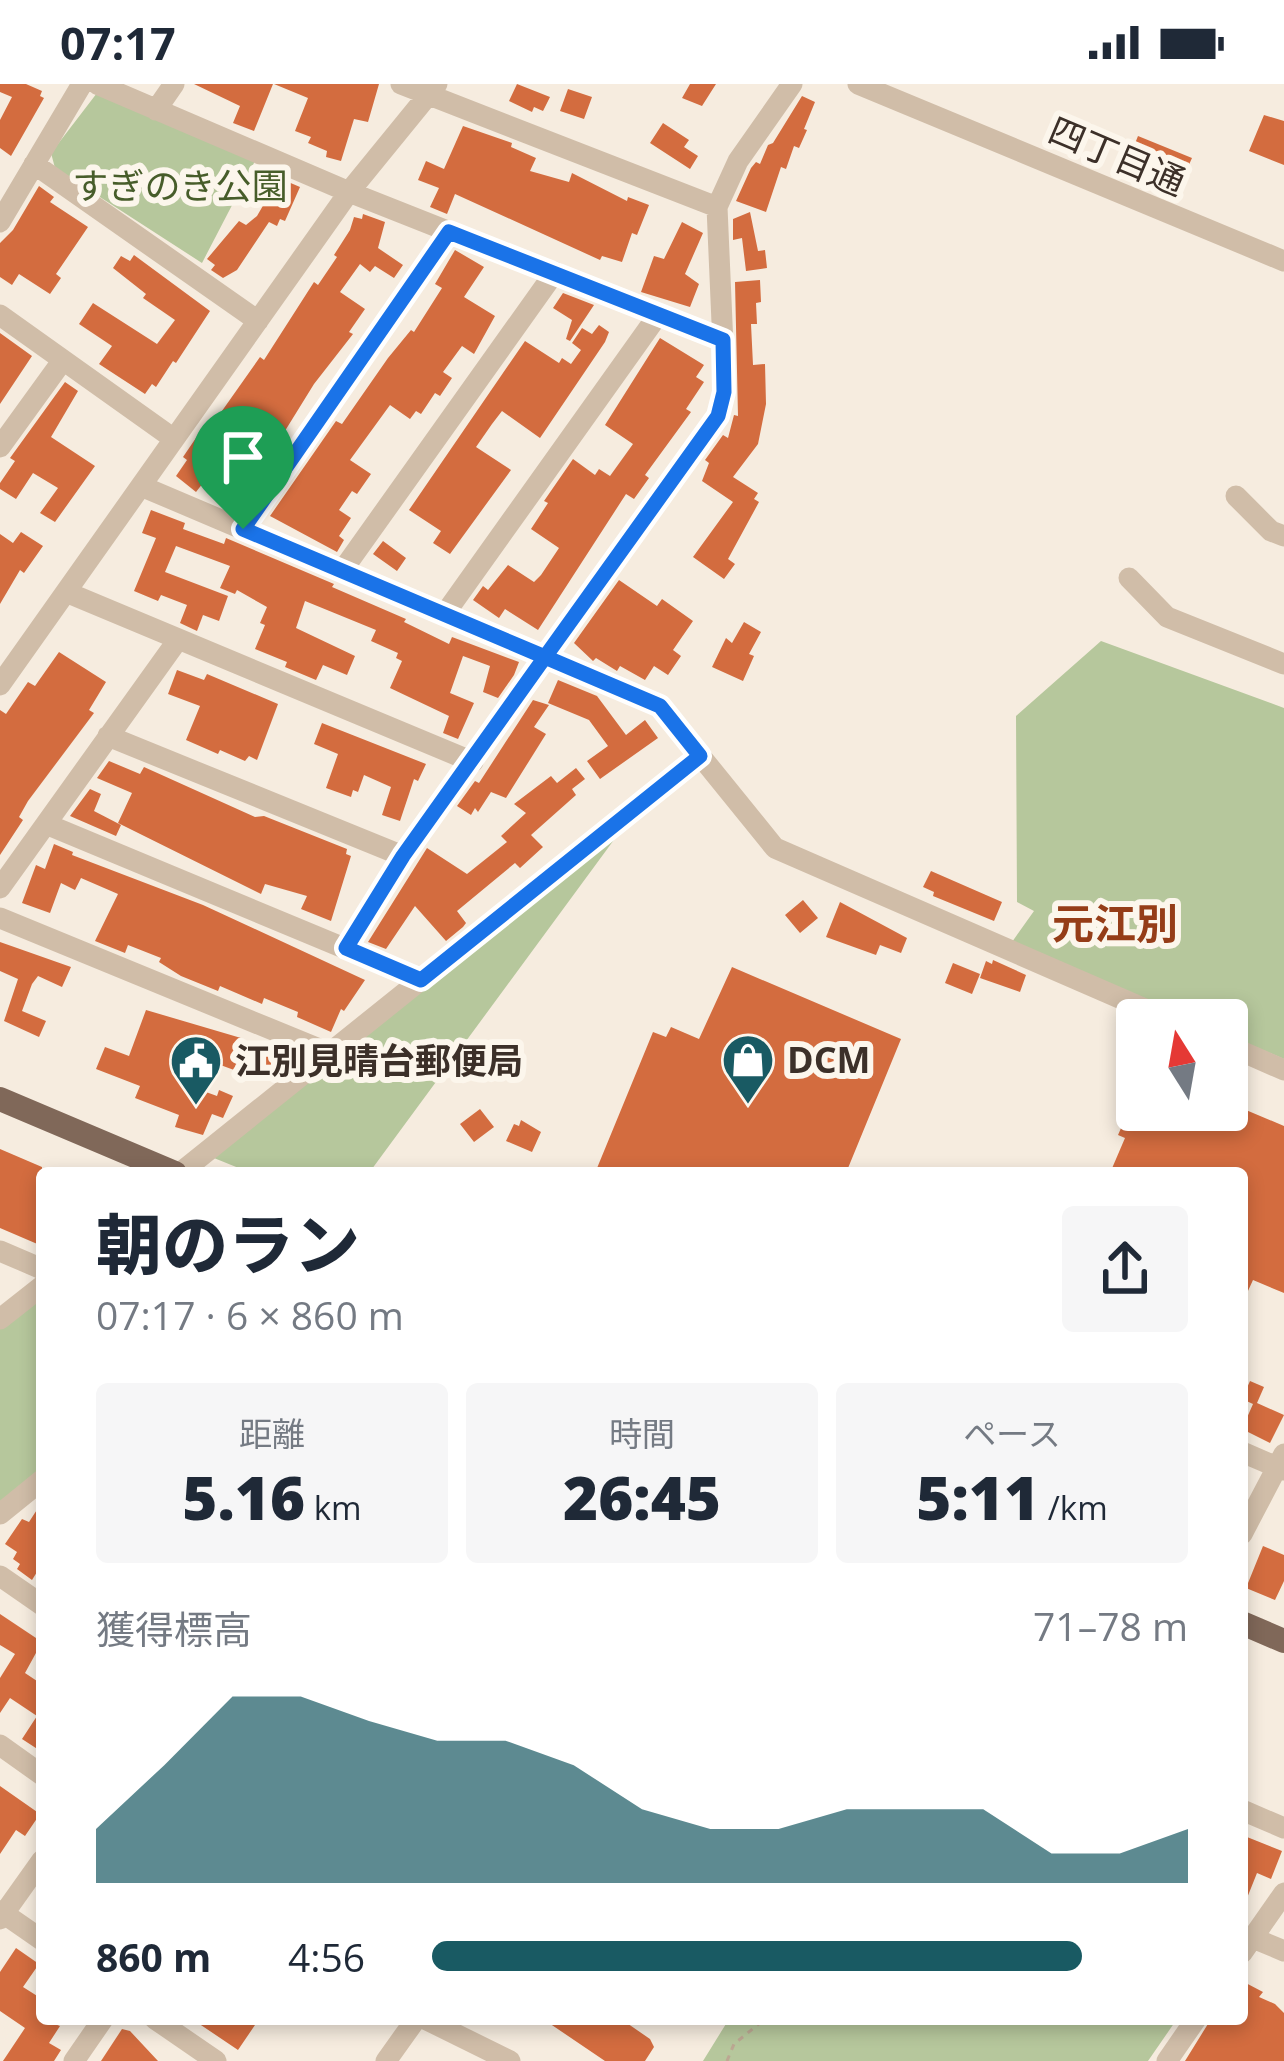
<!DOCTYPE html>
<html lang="ja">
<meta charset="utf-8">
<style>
:root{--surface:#fff;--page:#f6f6f7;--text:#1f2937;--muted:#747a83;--accent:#195a63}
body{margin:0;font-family:"Open Sans","Noto Sans JP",sans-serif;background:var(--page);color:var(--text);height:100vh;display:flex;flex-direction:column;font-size:45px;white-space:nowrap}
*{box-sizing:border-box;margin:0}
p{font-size:39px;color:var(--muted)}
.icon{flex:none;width:66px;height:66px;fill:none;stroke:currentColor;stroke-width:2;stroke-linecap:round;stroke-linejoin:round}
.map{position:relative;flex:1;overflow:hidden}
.sheet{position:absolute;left:36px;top:1083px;width:1212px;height:858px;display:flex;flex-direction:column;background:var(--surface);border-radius:12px;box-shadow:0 6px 18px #0003}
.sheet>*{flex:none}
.needle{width:78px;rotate:349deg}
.tools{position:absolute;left:1116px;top:915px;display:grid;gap:24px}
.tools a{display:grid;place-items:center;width:132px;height:132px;border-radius:12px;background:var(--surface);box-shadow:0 6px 18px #0003;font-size:60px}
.pin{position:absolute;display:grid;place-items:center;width:102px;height:102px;color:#fff;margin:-123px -51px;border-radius:50% 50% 50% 0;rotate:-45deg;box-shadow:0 0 12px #0007}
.pin .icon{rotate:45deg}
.round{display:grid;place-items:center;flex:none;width:126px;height:126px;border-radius:12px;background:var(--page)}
.summary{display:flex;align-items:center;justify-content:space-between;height:204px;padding:0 60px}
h1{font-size:66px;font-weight:800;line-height:90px}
.stats{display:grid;grid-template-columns:repeat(3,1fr);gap:18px;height:204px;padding:12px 60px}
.stats div{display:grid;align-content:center;border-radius:12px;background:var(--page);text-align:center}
.stats b{font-size:60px;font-weight:800}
.stats small{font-size:33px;font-weight:400}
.stats p{font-size:33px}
.chart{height:336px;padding:24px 60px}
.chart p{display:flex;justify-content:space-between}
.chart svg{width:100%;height:216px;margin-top:12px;fill:var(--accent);opacity:.7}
ul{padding:0 60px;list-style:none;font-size:39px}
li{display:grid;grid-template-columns:192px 144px 1fr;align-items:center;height:90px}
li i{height:30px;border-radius:15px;background:var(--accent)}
.status{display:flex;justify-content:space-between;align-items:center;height:84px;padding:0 60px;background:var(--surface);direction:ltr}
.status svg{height:33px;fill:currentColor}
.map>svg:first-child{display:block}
.green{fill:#b6c79c}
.building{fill:#d36c3f}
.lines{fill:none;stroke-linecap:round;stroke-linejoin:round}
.path{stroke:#bca792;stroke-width:3;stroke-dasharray:6 6;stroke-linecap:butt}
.minor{stroke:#d0bda8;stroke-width:21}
.major{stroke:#806859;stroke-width:24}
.route-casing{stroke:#fff;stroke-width:24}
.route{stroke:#1a73e8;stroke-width:15}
.labels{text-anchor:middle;stroke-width:12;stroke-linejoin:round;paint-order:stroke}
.street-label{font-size:36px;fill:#3c3029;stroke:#fcf6ec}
.park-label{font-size:36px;fill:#475d2a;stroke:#fcf6ec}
.poi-label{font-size:36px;font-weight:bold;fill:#3c3029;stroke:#fcf6ec;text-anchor:start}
.quarter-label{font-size:42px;font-weight:bold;fill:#953d18;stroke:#fcf6ec}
</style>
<div class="status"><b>07:17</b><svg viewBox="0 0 49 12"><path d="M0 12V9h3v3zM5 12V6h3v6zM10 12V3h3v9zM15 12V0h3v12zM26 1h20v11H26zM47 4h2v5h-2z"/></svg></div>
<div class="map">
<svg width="1284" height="1977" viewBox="0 0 1284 1977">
<rect width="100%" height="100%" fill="#f6ecdf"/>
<path class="green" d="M97,9L255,77L202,179L55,84L51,69Z
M1101,557L1284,624V975L1227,951V936H1193L1012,858L1034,827L1017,818L1016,632Z
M619,749L369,1089H251L209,1072Z
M42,1211V1389L0,1422V1244Z
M729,1935H1177L1148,1977H703Z"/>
<path class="building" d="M0,0H26L42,7L40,12L44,14L11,72L0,64V36L12,13L0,8Z
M194,0H273L254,47L233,39L240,22Z
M274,0H379L368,38L354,35L341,77L326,73L327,67L308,59L311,53L295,47L308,14Z
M517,0L550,13L543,27L534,23L532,28L509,17Z
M690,0H716L702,22L682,14Z
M568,5L592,13L584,35L560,27Z
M802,12L815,18L804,45L807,46L799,64L794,62L786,85L781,83L766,128L736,117L751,84L756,78L760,80L768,61L773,59Z
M1264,31L1284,37V81L1249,67Z
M663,39L689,56L684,63L698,72L690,85L650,59Z
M463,42L512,59L511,63L536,74L530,87L569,98L572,89L627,117L628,113L649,121L637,151L632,149L622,178L602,172L600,176L455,110L447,130L430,123L439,104L418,96L426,77L444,85Z
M1138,52L1192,74L1183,94L1130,72Z
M279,94L300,103L285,137L280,135L277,142L269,138L237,186L223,194L211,186L215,181L207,175L239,137L246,141L257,132Z
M39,102L54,113L50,118L88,143L56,190L61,194L50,210L19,190L12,201L0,193V159L13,146Z
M750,128L758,167L765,166L767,184L746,187L742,154L733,156V135Z
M363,130L385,138L378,164L403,181L394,194L375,182L370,188L360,180L340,208L365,225L349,248L353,250L314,300L254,397L221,376L196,408L176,392L187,376L183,373L200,348L205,351L260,273L264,276L314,198L318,201L337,173L334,171L350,146L354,133L362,135Z
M682,138L703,149L685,190L699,200L690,223L641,208L654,172L664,175Z
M455,166L484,183L464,213L495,232L474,270L462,262L443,288L452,294L440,312L435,309L421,330L416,327L410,335L390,321L350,376L371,390L357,410L352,407L339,426L351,434L339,452L344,456L337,468L270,432L336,337L342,340L388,274L411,246L414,248L442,204L435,200Z
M134,171L210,227L176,279L173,277L156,303L152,300L145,310L99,280L112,262L79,240L93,219L157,260L175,236L143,214L146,210L113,184L121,172L130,177Z
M760,196L761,218L756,219L757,240H751L753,281L765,280L766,320L758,360L733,393L758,409L754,415L759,418L728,475L735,480L724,495L693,473L733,418L702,397L709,379L705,376L723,351L728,354L734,331L738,332L735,198Z
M563,209L594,221L570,257L566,255L572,236L553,224Z
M599,241L609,248L605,258L540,354L502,327L492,340L476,363L511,386L450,470L433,459L441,447L409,426L525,257L559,279L562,274L571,280L581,266L572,259L582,244L592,250Z
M0,249L32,272L0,320Z
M660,254L704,281L696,293L704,298L686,325L691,328L645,391L649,394L634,415L626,410L538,546L505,525L499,534L473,516L483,502L488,506L508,481L534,498L541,491L559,464L531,445L548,419L544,417L573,375L595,391L599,385L610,392L633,360L605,341Z
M65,298L78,307L51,353L95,382L55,438L40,429L58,404L33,389L16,415L0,405V399L15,377L10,374Z
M151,426L185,439L183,445L224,460L226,454L334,500L332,503L406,535L404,538L449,560L452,553L519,578L514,591L498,614L483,608L490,582L463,572L450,609L474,619L458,655L443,649L449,632L390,604L402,577L396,574L398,569L371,557L376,546L305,517L296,544L355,572L347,591L323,581L316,596L285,583L287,578L255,565L265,541L260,539L267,523L237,506L235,510L220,504L230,482L176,462L165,488L228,512L219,537L203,531L197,547L180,539L187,521L161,511L158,517L134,507L156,454L142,449Z
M21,448L43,462L24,489L20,486L0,520V450L13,459Z
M383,457L406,474L397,487L373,470Z
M619,496L657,522L662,515L693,537L673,566L681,572L668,591L654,582L645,596L620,582L617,587L596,574L593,577L574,559Z
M744,538L761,548L749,570L754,572L743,597L712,583L726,554L732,559Z
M59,568L106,598L89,626L94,629L28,717L19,733L23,736L0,771V626L6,630L28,598L35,602Z
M177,586L204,596L207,590L278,620L257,676L249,672L245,677L220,666L218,670L186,656L200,622L168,610Z
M558,596L597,612L626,651L645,636L658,654L600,695L587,677L608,662L589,636L548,619Z
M533,616L549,621L534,643L546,650L506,714L491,708L478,728L475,724L471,731L457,722L475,697L479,699Z
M322,639L426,680L418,697L414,695L400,737L382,731L391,703L364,691L358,708L353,706L351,713L326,704L338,670L314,660Z
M109,677L140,690L144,683L255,733L264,732L347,765L346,770L351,772L331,837L301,825L307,812L265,800L261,810L118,739L132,709L97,694Z
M576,684L585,695L572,705L576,711L531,751L543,763L520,784L515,779L457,827L466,839L463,843L446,857L415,822L386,865L368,858L427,764L467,790L507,758L501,752L526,729L514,720L551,692L557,699Z
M90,705L101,710L94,727L121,741L116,752L70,732Z
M54,760L73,768L72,771L203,821L365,896L344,927L341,925L331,948L297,933L298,928L264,914L262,920L220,902L218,907L181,892L159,878L161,874L128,861L125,869L95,857L118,810L81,794L75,806L61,799L50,829L22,819L36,781L45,785Z
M931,787L1002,818L994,837L933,812L934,808L923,803Z
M803,816L818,834L800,849L785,831Z
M840,818L907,854L901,869L880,861L876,871L826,853Z
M0,858L71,883L62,903L38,892L32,900L22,927L46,937L39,953L4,937L18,895L0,887Z
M993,876L1026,891L1020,908L980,894L986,877L992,880Z
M953,879L980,890L972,910L945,899Z
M732,883L901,955L846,1089H595L653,948L666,953L671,943L699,955Z
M146,926L241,954L239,957L277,974L268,994L236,980L234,986L196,972L184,1000L217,1012L219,1006L233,1012L223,1034L212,1030L203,1051L175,1043L179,1031L135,1014L140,1002L96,985L105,963L129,972Z
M1227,1018L1284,1042V1209L1253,1196L1242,1220V1089H1110L1125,1054L1118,1051L1129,1026H1227Z
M480,1025L494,1043L474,1058L460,1040Z
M521,1036L541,1048L532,1068L506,1057L514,1040L519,1042Z
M0,1065L42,1083V1162L0,1144Z
M1250,1297L1264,1303L1257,1319L1284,1331L1270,1359L1242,1345L1253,1320L1242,1315Z
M42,1418V1480L32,1496L17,1485L20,1480L13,1475L17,1468L5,1460L22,1435L29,1438Z
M1263,1462L1284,1471V1497L1275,1516L1246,1504Z
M0,1530L42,1558L25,1589L40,1599L36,1606L42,1610V1668L22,1655L37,1632L10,1614L0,1629V1594L15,1570L0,1561Z
M0,1702L40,1730L25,1752L16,1746L0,1770Z
M1242,1751L1282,1767L1271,1795L1257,1789L1243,1824Z
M16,1864L39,1880L23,1903L42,1915L38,1928L42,1935L60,1942L49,1959L61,1966L54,1977H3L25,1944L0,1927V1888Z
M1242,1897L1263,1908L1259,1913L1275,1920L1284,1929V1977H1185L1211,1935H1242Z
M192,1935H247L255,1941L238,1966Z
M543,1935H621L650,1955L654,1963L645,1977H605Z
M122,1945L130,1947L158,1977H101Z"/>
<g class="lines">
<path class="path" d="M727,1977L734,1960L765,1935"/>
<path class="minor" d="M97,0L349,108L723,256
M401,0L717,123
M858,0L1284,177
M156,26L174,0
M34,80L258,237
M0,138L82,0
M0,231L174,355
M0,363L63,276
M141,402L660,622L775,764L1170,936
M1236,412L1271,447L1284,452
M243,445L449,148
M342,487L555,188
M1129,494L1167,533L1284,580
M66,508L473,678
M444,531L658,231
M0,601L349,108L437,0
M108,652L403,772
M46,740L421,896
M0,804L177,557
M0,834L329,969
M345,864L403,772L718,332L725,308L717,123L738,77L792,0
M1227,961L1284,986
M180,1089L700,672
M0,1167L42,1185
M0,1235L42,1202
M1242,1368L1284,1386
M0,1430L42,1396
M1242,1450L1284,1370
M0,1492L42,1521
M0,1661L42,1691
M1242,1726L1284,1744
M0,1827L42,1856
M0,1835L42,1776
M1253,1854L1284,1867
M1242,1869L1284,1809
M155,1935L216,1977
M425,1935L510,1977
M74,1977L103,1935
M386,1977L416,1935
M1167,1977L1196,1935"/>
<path class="major" d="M0,1015L175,1089
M1242,1539L1284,1557"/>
</g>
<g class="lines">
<g class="route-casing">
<path id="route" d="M243,445L545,573L403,772L346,864L421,896L700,672L660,622L545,573L718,332L724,308L723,256L449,148L243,445"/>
</g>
<use href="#route" class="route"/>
</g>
<defs>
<g id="shop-pin" transform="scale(2.7)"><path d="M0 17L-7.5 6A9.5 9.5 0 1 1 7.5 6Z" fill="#195a63" stroke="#fcf6ec"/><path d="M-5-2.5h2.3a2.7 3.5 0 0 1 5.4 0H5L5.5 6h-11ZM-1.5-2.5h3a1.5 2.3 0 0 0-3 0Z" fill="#fff"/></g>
<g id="civic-pin" transform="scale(2.7)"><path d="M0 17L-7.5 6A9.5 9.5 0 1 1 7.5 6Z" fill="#195a63" stroke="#fcf6ec"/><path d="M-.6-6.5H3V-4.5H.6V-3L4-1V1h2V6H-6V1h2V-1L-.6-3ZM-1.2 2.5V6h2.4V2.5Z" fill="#fff"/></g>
</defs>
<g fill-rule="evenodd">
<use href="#shop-pin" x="748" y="976"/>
<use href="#civic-pin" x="196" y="977"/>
</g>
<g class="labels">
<g class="street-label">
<text transform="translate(1117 72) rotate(23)" y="13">四丁目通</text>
</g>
<g class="park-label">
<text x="180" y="115">すぎのき公園</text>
</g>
<g class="poi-label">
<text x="787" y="989">DCM</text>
<text x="235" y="990">江別見晴台郵便局</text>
</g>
<g class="quarter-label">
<text x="1115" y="855">元江別</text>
</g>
</g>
</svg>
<div class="tools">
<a><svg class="needle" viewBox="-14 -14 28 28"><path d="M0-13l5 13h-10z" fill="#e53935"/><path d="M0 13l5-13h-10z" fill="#747a83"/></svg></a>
</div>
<div class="pin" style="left:243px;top:445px;background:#1e9e55"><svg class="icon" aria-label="arrive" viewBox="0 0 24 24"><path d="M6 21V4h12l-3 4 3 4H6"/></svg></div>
<section class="sheet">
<div class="summary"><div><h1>朝のラン</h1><p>07:17 · 6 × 860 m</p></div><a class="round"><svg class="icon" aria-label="share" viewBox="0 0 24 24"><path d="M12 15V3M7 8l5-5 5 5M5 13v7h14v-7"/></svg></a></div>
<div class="stats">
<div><p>距離</p><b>5.16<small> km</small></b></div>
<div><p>時間</p><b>26:45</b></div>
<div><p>ペース</p><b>5:11<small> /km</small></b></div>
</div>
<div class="chart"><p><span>獲得標高</span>71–78 m</p>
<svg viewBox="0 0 160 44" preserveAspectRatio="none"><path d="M0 44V33L10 20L20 6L30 6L40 11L50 15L60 15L70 20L80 29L90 33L100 33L110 29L120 29L130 29L140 38L150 38L160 33V44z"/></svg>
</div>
<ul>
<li><b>860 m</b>4:56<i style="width:86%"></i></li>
</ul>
</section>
</div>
